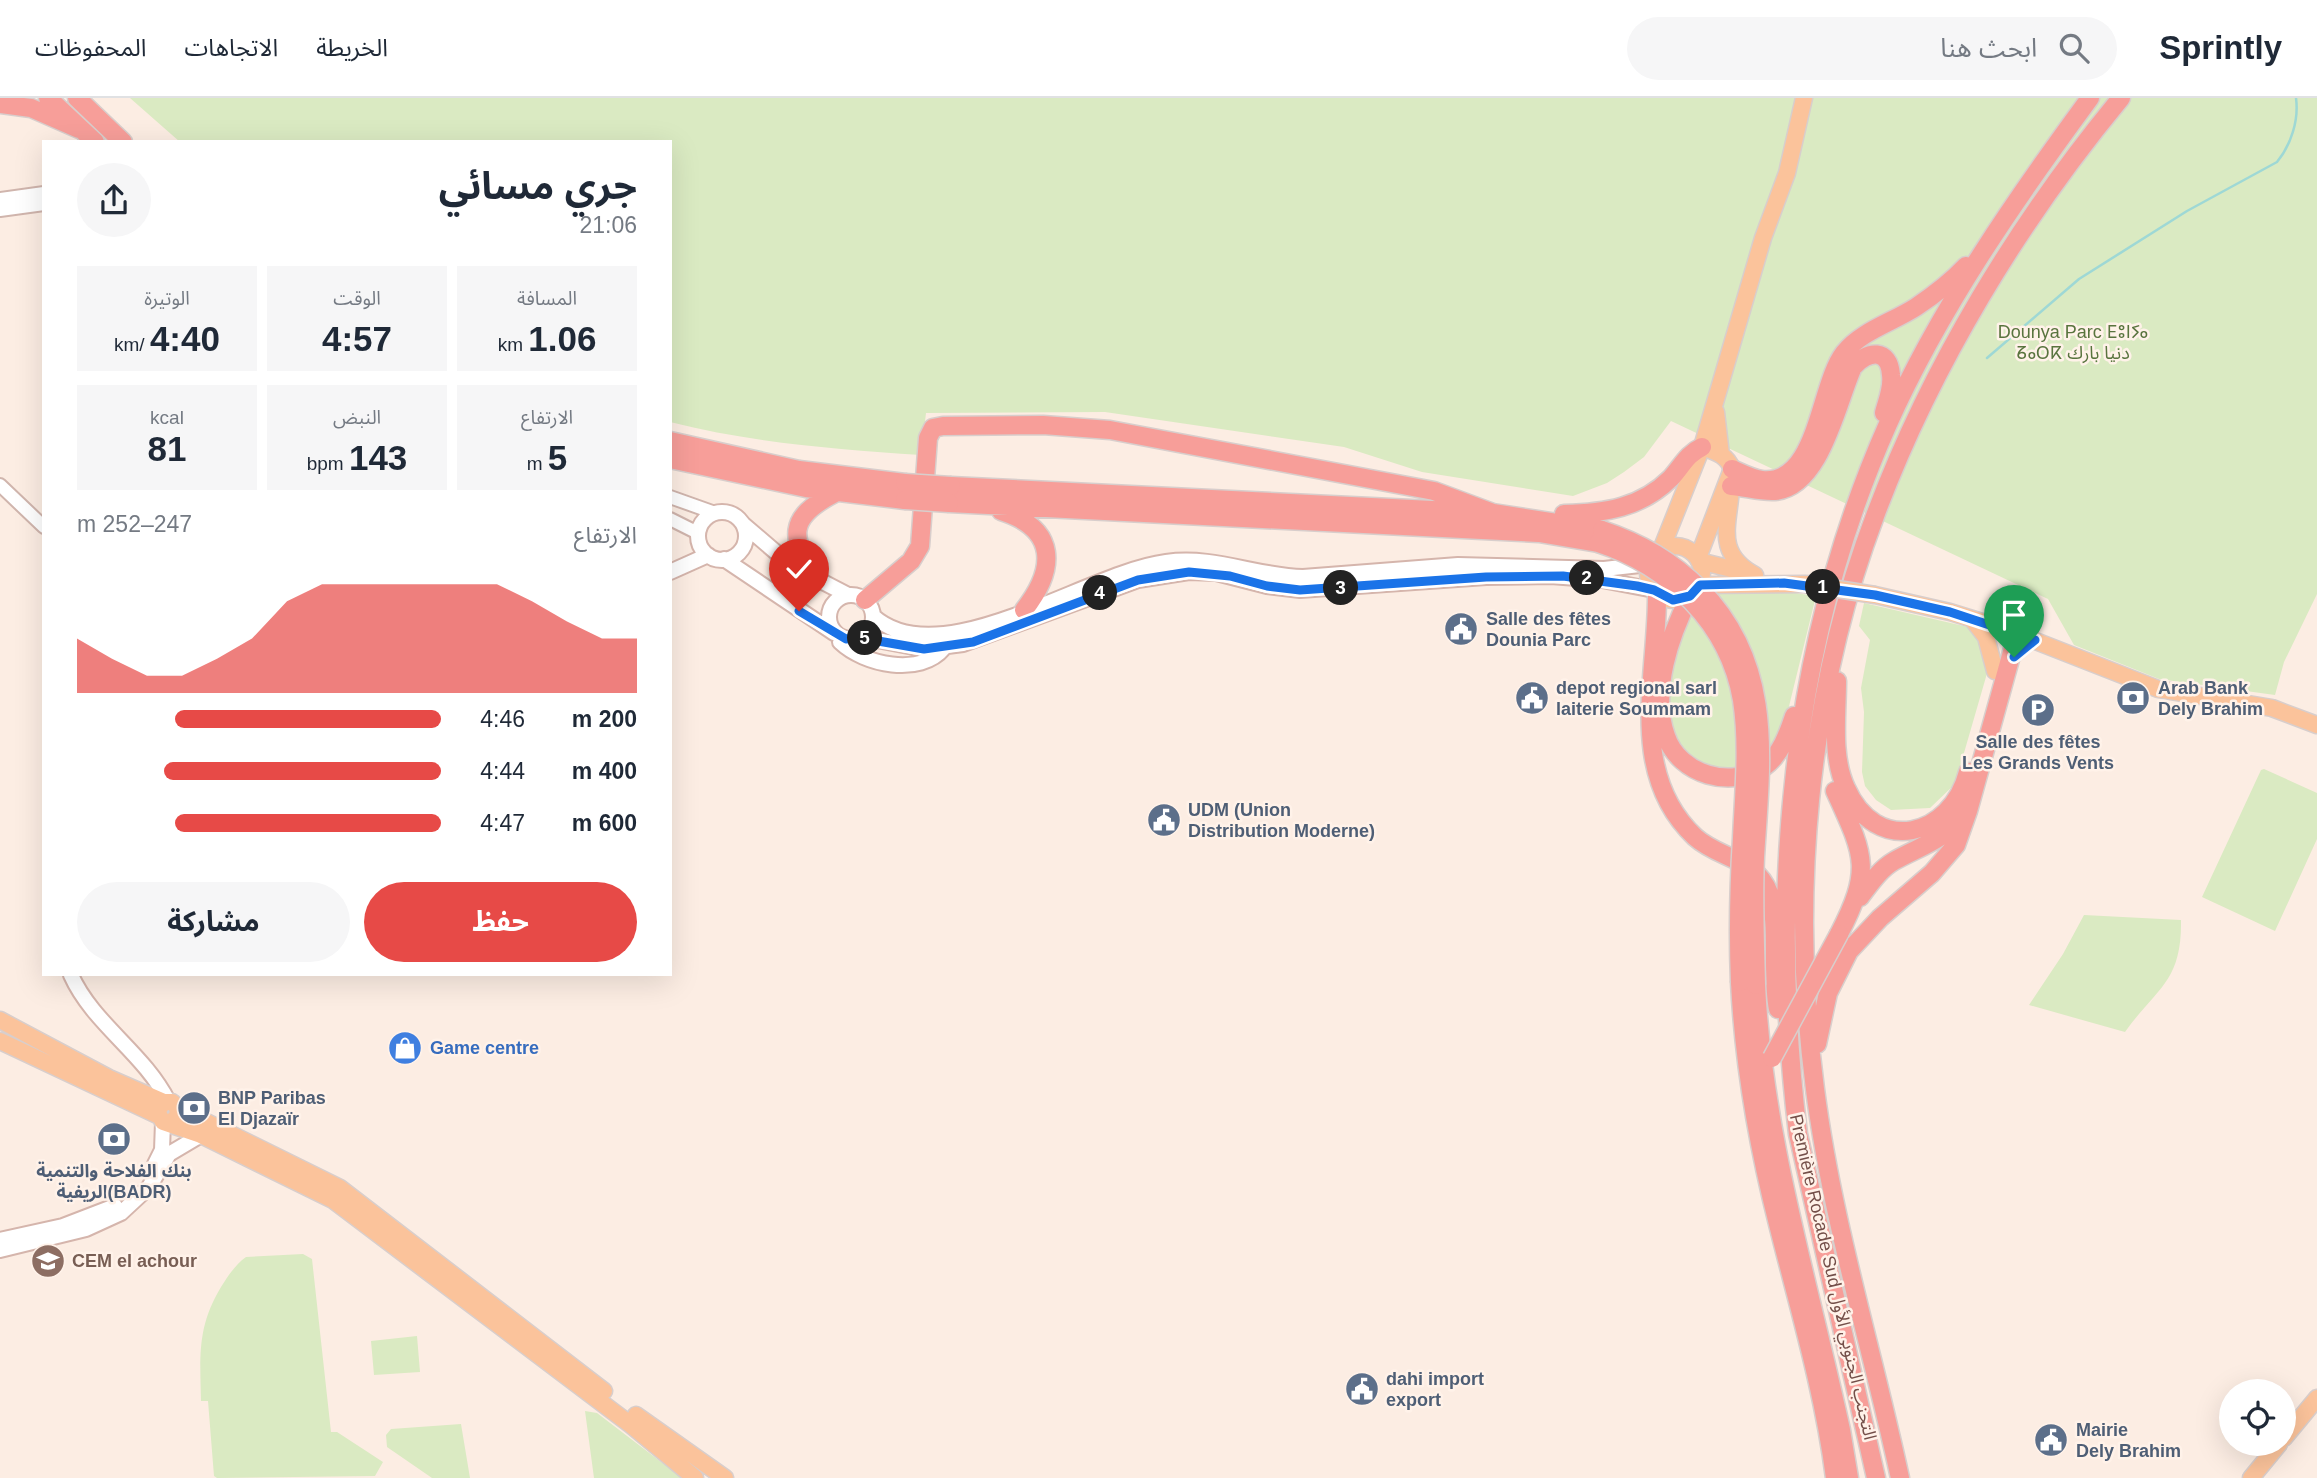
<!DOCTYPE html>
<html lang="ar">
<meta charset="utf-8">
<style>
:root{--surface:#fff;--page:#f6f6f7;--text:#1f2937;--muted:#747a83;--line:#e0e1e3;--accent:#e74a47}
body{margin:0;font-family:Helvetica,"Noto Sans Arabic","Noto Sans Tifinagh",sans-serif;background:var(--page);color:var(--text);direction:rtl;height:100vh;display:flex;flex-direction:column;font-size:26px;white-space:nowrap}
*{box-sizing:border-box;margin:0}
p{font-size:23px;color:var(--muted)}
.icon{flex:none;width:38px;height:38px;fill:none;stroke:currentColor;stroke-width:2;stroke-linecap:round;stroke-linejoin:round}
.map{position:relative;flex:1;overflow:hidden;direction:ltr}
.panel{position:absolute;left:42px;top:42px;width:630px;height:836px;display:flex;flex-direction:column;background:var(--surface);border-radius:0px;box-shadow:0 7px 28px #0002;direction:rtl}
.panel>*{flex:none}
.tools{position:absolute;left:2219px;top:1281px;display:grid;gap:14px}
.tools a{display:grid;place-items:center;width:77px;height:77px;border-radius:50%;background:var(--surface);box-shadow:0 7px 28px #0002;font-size:35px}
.pin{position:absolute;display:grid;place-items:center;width:60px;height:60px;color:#fff;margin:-72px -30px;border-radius:50% 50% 50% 0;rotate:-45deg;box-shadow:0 0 7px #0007}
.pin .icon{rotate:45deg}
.km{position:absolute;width:35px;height:35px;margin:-18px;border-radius:50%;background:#222;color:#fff;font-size:19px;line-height:35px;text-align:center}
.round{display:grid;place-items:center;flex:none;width:74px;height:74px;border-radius:37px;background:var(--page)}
.summary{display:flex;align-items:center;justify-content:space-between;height:119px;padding:0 35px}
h1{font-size:38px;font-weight:700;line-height:52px}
.metrics{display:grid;grid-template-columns:repeat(3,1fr);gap:10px;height:119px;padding:7px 35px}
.metrics div{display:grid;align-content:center;border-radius:0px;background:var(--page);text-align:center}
.metrics b{font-size:35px;font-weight:700}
.metrics small{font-size:19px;font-weight:400}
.metrics p{font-size:19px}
.chart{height:196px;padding:14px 35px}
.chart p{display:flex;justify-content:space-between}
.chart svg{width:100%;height:126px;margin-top:7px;fill:var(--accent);opacity:.7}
.action{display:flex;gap:14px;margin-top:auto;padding:14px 35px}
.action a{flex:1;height:80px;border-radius:42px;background:var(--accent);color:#fff;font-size:28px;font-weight:700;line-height:80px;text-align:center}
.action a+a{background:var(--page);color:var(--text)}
ul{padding:0 35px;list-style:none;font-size:23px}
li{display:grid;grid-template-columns:112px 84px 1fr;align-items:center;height:52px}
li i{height:18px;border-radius:9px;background:var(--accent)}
header{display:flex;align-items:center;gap:42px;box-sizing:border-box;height:98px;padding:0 35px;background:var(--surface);border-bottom:2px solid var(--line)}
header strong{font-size:33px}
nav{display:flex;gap:38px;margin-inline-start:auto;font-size:24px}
.search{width:490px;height:63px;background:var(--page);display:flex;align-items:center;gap:18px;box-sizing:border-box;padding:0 24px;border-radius:38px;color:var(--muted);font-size:26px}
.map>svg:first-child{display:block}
.green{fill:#daeac2}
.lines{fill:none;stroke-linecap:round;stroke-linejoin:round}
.stream{stroke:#9ed8d5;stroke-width:2.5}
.tertiary-casing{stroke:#d0b5ad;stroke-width:16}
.secondary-casing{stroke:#d5b5ac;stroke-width:18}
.primary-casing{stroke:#d8cecc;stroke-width:19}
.motorway-casing{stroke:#d8cecc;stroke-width:21}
.tertiary{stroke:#fff;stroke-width:12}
.secondary{stroke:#fff;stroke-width:14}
.primary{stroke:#fbc39b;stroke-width:16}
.motorway{stroke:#f79e99;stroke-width:18}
.primary-bridge-casing{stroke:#d8cecc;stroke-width:19;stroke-linecap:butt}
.motorway-bridge-casing{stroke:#d8cecc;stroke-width:21;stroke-linecap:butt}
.primary-bridge{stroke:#fbc39b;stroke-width:16}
.motorway-bridge{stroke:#f79e99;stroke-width:18}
.route-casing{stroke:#fff;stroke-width:14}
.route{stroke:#1a73e8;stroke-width:9}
.labels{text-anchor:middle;stroke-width:5;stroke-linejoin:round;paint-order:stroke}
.park-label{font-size:18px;fill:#59743e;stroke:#fff2e9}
.service-label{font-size:18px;font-weight:bold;fill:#4e5e75;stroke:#fff2e9;text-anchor:start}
.shop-label{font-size:18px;font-weight:bold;fill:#366cbe;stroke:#fff2e9;text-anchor:start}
.education-label{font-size:18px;font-weight:bold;fill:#785e54;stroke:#fff2e9;text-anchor:start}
.street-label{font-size:18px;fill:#744f49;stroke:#fff2e9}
</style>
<header>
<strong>Sprintly</strong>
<div class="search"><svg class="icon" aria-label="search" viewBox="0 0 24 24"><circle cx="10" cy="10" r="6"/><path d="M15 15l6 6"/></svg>ابحث هنا</div>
<nav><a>الخريطة</a><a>الاتجاهات</a><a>المحفوظات</a></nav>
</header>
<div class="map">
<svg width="2317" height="1380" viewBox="0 0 2317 1380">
<rect width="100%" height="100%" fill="#fcede3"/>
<path class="green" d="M130,0H2317V496L2284,564L2275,597L2159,581L2074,547L2048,501L1671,323L1644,359L1624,374L1607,385L1573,398L1422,374L1344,349L1105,314L926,315L921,357C836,351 753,345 670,324V44H180Z
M1775,492L1816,498L1780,645L1739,675C1728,673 1711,674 1702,669C1643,635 1676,537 1705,494Z
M1864,505L1968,529L1979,544L1988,572L1955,686L1930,710L1891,712L1876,702L1865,688L1862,674L1864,614L1861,590L1870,542L1859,528Z
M2264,671L2317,695V741L2275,833L2202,799L2261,672Z
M2084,817L2181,822C2182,885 2156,890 2125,934L2029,907L2063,856Z
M303,1156L312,1161L331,1334H337L383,1364L375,1378L217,1380L214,1378L208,1303H201C200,1258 197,1229 221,1189C228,1178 235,1167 246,1159Z
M417,1238L420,1274L374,1277L371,1243Z
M585,1313L597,1315L682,1380H594Z
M461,1326L470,1380H432L387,1349L386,1337L391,1331Z"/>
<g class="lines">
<path class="stream" d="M1987,260L2079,181L2187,113L2277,64C2291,47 2299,22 2296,0"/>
<g class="tertiary-casing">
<path id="tertiary" d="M0,101L44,95
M0,112L44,106
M0,387L44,429
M670,399L715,415
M670,421L698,435"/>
</g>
<g class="secondary-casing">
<path id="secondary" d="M698 438a24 24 0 1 1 48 0a24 24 0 1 1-48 0Z
M743,426L792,468L848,497
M724,461L834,535
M670,474L708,457
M829 519a22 22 0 1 1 44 0a22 22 0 1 1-44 0Z
M873,518C940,579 1087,474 1166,464C1214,457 1256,478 1303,479L1458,467L1604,471L1649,466
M861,539L924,551L963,546L1138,482L1189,474L1216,475L1267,488L1300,492L1486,479L1551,478L1602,482L1654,492
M840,544C864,567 920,579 944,550
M71,877C93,926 144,955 168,1003
M155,1066L162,1052L163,1024
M0,1142L63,1128L115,1108
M0,1152L86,1131L121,1115L149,1089L169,1056L201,1037"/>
</g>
<g class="primary-casing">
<path id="primary" d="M1716,314L1721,357
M1731,390C1729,426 1714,455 1755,477
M1648 475a27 27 0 1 1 54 0a27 27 0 1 1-54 0Z
M1661,452L1702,349L1763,140L1787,75L1804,0
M1698,460L1732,371C1727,357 1716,354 1702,349
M1699,463L1748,475
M1700,487L1806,486
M1875,497L1950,514L2005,531L2158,591L2272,610L2317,627
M1972,521L1986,539L1995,573
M0,922L109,980L164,1004
M0,943L157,1017
M178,1010L340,1090L604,1293
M171,1024L177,1019L178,1010L172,1004H164L157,1013L163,1024L201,1037L333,1102L631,1327L695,1380
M636,1317L725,1380
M2284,1340L2317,1300
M2251,1380L2279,1346"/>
</g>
<g class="motorway-casing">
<path id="motorway" d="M48,0L95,44
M77,0L123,44
M0,6L31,10L79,31
M670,343L799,372L905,385
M670,361L806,390L905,402
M1732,371C1741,375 1753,381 1762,382C1818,388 1819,287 1844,255C1861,233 1893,224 1916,209C1934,197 1951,184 1966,168
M951,388L1493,415L1602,432
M1731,388C1746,389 1760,394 1775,393C1821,389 1837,304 1853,269C1868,252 1889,250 1891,277C1893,290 1887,303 1884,315
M949,405L1539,435L1598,445
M1001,413C1058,431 1056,471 1024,512
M1564,416C1605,415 1641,410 1671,380C1682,368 1687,356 1702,349
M817,482C790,440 786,420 835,395
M1657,495C1658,576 1626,674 1695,739C1719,761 1756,760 1769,795C1780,825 1771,877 1778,911
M1690,498C1670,537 1650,594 1666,638C1679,677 1732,692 1765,668C1781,656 1788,636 1794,618
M865,502L911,463L920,448L928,340L933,330L943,328L1043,327L1110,332L1434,393L1493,415
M1837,583C1837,617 1831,658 1846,690C1876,758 1951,740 1968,674
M1835,693C1864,757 1873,770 1839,836
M1860,799C1870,786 1880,771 1894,763C1920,748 1944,743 1962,717
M1740,884C1744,966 1758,1047 1778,1126C1799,1210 1824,1293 1835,1380
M1756,887C1763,1038 1809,1185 1841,1332L1849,1380
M1817,946L1828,895L1849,853L1880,820L1932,775L1956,747L1968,713L2017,536
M1876,1380L1798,1036C1769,796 1789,549 1888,326C1940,210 2015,102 2090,0
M1900,1380C1872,1250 1832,1123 1815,991C1790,802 1807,597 1875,418C1931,268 2019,123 2121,0"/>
</g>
<use href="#tertiary" class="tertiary"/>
<use href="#secondary" class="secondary"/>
<use href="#primary" class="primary"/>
<use href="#motorway" class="motorway"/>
<g class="primary-bridge-casing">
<path id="primary-bridge" d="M1806,486L1875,497"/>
</g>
<g class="motorway-bridge-casing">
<path id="motorway-bridge" d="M905,385L951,388
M905,402L949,405
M1602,432C1641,445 1672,463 1701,492C1775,568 1761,662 1755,759C1753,801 1755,844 1756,887
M1598,445C1669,468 1729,525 1742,602C1749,647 1744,695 1742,740C1739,788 1738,836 1740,884
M1772,960L1839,836"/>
</g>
<use href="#primary-bridge" class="primary-bridge"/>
<use href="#motorway-bridge" class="motorway-bridge"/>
</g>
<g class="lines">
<g class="route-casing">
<path id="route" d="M799,513L846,541L861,540L924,551L973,544L1138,482L1189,474L1230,478L1267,488L1300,492L1486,479L1563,478L1637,488L1654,492L1673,502L1690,498L1700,487L1784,485L1875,497L1950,514L2035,542L2014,559"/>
</g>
<use href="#route" class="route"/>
</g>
<defs>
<g id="civic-disc" transform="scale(1.75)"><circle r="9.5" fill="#5c6f8a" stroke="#fff2e9"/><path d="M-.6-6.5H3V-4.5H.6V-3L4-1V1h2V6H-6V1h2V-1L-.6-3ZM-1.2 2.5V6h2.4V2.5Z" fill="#fff"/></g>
<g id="bank-disc" transform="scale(1.75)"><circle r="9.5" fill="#5c6f8a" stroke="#fff2e9"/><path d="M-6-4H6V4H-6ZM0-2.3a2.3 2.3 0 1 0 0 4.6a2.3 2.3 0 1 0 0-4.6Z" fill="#fff"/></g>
<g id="parking-disc" transform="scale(1.75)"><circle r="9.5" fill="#5c6f8a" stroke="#fff2e9"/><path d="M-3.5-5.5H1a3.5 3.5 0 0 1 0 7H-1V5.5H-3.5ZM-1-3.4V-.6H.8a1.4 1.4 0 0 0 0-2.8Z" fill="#fff"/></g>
<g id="shop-disc" transform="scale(1.75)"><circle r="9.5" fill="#3f7fe0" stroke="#fff2e9"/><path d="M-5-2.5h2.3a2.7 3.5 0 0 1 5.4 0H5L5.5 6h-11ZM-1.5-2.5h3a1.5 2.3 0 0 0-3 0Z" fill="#fff"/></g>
<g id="school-disc" transform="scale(1.75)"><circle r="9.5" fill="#8d6e63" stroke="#fff2e9"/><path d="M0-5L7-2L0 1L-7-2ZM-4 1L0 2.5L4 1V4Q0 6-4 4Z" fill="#fff"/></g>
</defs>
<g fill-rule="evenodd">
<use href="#civic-disc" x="1461" y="531"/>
<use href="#civic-disc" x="1532" y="600"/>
<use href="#bank-disc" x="2133" y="600"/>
<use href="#parking-disc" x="2038" y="612"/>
<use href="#civic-disc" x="1164" y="722"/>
<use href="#shop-disc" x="405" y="950"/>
<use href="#bank-disc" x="194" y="1010"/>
<use href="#bank-disc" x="114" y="1041"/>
<use href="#school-disc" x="48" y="1163"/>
<use href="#civic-disc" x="1362" y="1291"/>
<use href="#civic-disc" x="2051" y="1342"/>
</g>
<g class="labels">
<g class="park-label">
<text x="2073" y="240">Dounya Parc ⴹⵓⵏⵢⴰ<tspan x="2073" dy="21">ⵒⴰⵔⴽ دنيا بارك</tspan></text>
</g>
<g class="service-label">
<text x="1486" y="527">Salle des fêtes<tspan x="1486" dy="21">Dounia Parc</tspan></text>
<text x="1556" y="596">depot regional sarl<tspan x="1556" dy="21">laiterie Soummam</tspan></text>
<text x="2158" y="596">Arab Bank<tspan x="2158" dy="21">Dely Brahim</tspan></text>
<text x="2038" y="650" text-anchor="middle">Salle des fêtes<tspan x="2038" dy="21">Les Grands Vents</tspan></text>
<text x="1188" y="718">UDM (Union<tspan x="1188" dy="21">Distribution Moderne)</tspan></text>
<text x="218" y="1006">BNP Paribas<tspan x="218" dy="21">El Djazaïr</tspan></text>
<text x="114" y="1079" text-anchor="middle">بنك الفلاحة والتنمية<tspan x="114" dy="21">الريفية(BADR)</tspan></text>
<text x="1386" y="1287">dahi import<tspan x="1386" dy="21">export</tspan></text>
<text x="2076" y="1338">Mairie<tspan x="2076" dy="21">Dely Brahim</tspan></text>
</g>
<g class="shop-label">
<text x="430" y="956">Game centre</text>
</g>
<g class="education-label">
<text x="72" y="1169">CEM el achour</text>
</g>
<g class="street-label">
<text transform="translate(1833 1179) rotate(77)" y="6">Première Rocade Sud التجنب الجنوبي الأول</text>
</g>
</g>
</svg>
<div class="tools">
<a><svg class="icon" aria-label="locate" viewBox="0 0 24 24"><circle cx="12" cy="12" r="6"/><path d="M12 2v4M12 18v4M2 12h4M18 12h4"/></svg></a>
</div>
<div class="pin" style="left:2014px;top:559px;background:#1e9e55"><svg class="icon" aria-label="arrive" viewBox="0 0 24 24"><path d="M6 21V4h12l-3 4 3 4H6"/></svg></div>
<div class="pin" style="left:799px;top:513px;background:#d93025"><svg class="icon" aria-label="check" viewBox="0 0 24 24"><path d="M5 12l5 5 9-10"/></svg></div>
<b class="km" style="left:1823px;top:489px">1</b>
<b class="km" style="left:1587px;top:480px">2</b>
<b class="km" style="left:1341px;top:490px">3</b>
<b class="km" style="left:1100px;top:495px">4</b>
<b class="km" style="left:865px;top:540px">5</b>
<section class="panel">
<div class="summary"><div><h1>جري مسائي</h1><p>21:06</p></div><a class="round"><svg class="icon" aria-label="share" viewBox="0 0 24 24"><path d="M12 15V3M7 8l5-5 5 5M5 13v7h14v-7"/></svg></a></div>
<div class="metrics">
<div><p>المسافة</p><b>1.06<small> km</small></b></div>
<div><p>الوقت</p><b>4:57</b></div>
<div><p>الوتيرة</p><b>4:40<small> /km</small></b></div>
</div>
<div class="metrics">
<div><p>الارتفاع</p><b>5<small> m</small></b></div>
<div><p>النبض</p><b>143<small> bpm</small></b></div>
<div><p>kcal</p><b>81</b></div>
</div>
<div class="chart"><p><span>الارتفاع</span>247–252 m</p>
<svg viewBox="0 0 160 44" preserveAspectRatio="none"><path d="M0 44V25L10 32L20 38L30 38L40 32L50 25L60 12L70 6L80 6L90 6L100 6L110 6L120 6L130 12L140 19L150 25L160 25V44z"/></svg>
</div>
<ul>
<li><b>200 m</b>4:46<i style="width:73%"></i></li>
<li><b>400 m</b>4:44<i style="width:76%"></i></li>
<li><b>600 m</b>4:47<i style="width:73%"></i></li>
</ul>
<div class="action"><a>حفظ</a><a>مشاركة</a></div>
</section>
</div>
